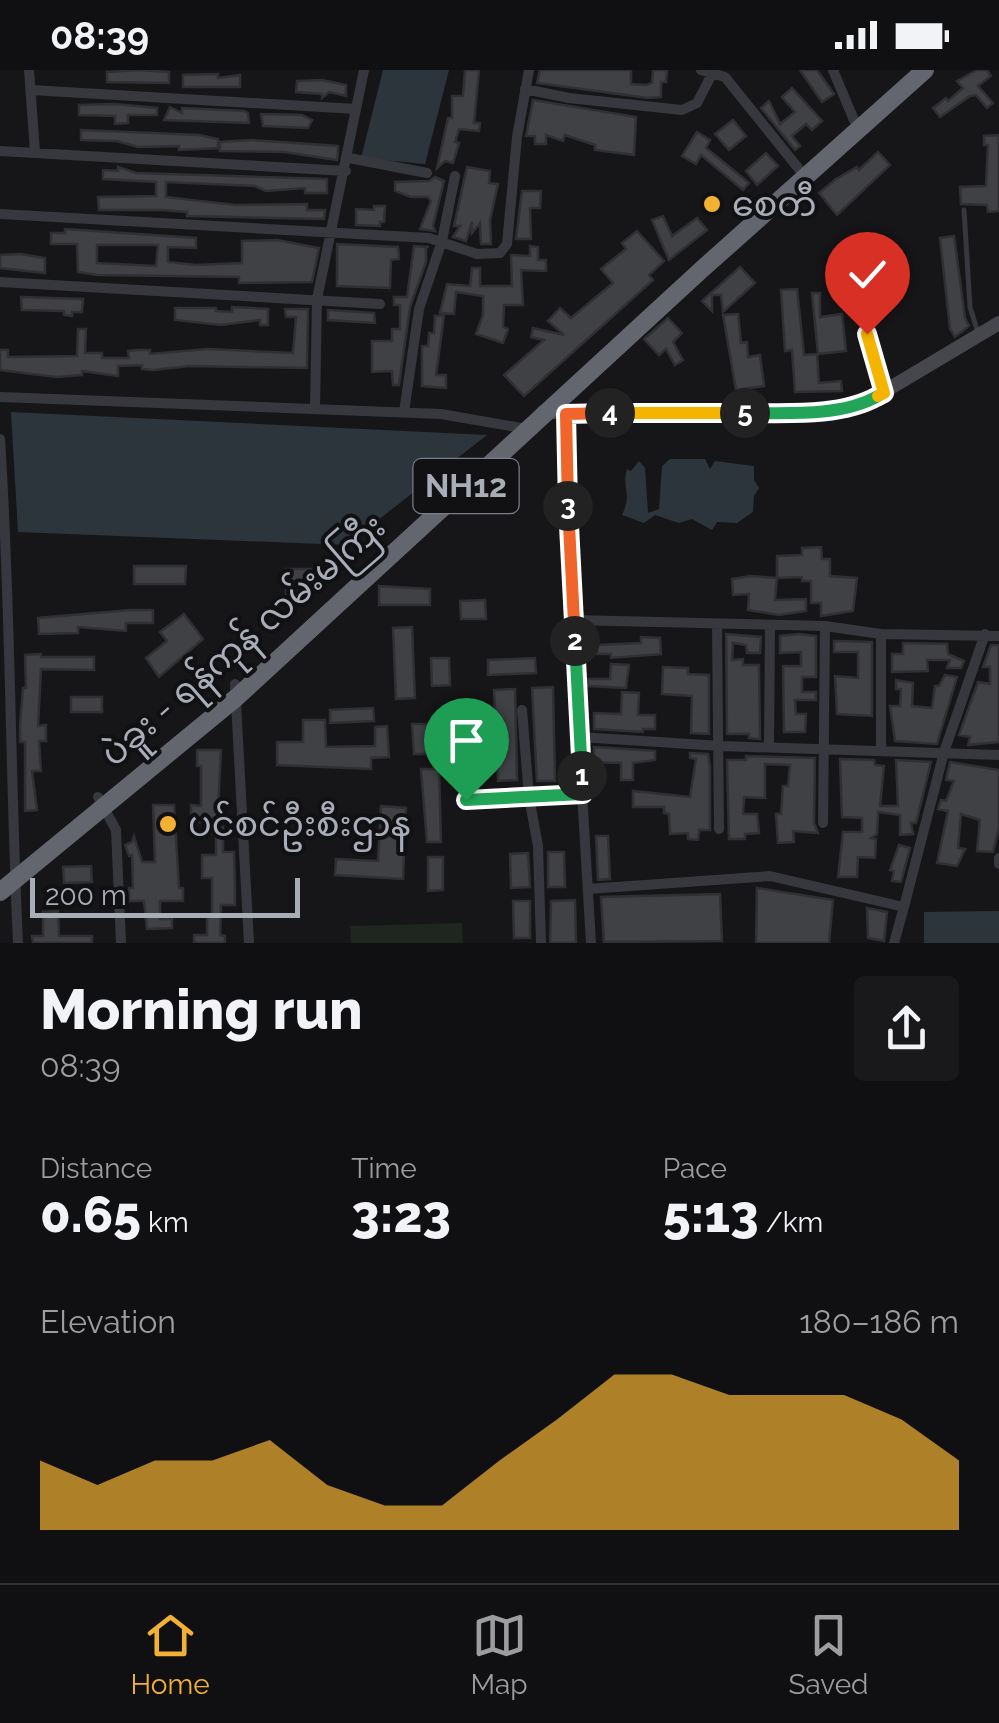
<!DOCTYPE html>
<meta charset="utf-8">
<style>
:root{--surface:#101012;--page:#19191b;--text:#f1f3f6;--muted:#9c9d9f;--line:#303032;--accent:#f2b134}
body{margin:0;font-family:Raleway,"Noto Sans Myanmar",sans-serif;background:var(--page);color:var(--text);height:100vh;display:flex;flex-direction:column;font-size:38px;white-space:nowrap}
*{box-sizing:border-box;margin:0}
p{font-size:32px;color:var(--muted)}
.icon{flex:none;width:55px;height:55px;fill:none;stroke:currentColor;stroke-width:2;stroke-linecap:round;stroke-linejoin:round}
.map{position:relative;height:873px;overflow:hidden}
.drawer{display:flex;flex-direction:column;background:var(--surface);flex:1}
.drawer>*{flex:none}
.scale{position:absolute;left:30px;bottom:25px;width:270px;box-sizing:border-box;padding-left:10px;border:5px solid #a8adb8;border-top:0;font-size:28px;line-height:35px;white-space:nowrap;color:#a8adb8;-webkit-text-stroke:8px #111113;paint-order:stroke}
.pin{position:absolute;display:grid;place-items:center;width:85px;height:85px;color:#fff;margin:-102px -42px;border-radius:50% 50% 50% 0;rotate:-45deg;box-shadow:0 0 10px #0007}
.pin .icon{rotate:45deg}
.km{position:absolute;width:50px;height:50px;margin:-25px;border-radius:50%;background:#222;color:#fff;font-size:28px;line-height:50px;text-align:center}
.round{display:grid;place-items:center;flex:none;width:105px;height:105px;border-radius:10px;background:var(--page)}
.headline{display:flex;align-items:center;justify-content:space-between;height:170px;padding:0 40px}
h1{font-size:55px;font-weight:800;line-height:75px}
.stats{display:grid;grid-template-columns:repeat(3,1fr);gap:15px;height:170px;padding:10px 40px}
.stats div{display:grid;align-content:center}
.stats b{font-size:50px;font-weight:800}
.stats small{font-size:28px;font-weight:400}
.stats p{font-size:28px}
.chart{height:280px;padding:20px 40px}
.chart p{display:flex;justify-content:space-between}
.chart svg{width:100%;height:180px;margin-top:10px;fill:var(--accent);opacity:.7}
.status{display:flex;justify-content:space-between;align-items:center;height:70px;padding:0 50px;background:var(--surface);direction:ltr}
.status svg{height:28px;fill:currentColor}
.menu{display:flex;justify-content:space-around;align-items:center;height:140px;border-top:2px solid var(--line);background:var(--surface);font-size:28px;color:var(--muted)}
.menu a{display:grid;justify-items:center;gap:5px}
.menu .selected{color:var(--accent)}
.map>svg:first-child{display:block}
.green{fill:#1e261f}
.water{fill:#2c353c}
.building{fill:#404145;stroke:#303034;stroke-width:2.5;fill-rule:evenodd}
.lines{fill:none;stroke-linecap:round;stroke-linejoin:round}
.lane{stroke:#37383d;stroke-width:5}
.street{stroke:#37383d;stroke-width:10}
.secondary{stroke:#45474d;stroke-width:14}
.highway{stroke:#63666e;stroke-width:18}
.split-1-casing{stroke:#fff;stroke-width:20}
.split-2-casing{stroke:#fff;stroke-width:20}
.split-3-casing{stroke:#fff;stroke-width:20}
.split-4-casing{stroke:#fff;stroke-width:20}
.split-5-casing{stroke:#fff;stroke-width:20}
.split-6-casing{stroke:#fff;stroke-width:20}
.split-7-casing{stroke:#fff;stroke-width:20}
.split-1{stroke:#22a559;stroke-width:12}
.split-2{stroke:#22a559;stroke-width:12}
.split-3{stroke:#f0652b;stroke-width:12}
.split-4{stroke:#f0652b;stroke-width:12}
.split-5{stroke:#f5b400;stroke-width:12}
.split-6{stroke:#22a559;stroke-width:12}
.split-7{stroke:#f5b400;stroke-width:12}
.poi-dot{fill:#f2b134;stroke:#111113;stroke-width:4}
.labels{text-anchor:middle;stroke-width:8;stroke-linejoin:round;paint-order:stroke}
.shield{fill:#111113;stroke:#7b7e86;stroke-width:2.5}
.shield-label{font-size:32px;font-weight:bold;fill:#a8adb8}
.poi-label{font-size:35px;fill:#a8adb8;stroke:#111113;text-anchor:start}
.street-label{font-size:35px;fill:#a8adb8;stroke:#111113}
</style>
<div class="status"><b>08:39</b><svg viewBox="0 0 49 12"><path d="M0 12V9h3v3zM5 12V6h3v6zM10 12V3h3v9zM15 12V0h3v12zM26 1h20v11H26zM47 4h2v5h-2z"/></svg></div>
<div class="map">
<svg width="999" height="873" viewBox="0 0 999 873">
<rect width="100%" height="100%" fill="#161618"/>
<path class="green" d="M462,853L463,873H351L350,856Z"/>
<path class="water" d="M383,0H449L425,94L361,88Z
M11,342L487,365L346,475L18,462Z
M670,389H705L710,399L715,391L754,396V410L759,418L754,426L753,442L737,453L717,452L712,460L692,449L679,453L655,445L644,453L622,445C633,422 621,418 627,399L631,401L639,391L645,398L648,443L659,439L662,396Z
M999,841V873H924V842Z"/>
<path class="building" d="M139,0L169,2V13L107,12V2Z
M465,0H479L474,53H480L479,61L459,59L455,72L459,73L453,93L445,91L437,98L448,48H452V26H463Z
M540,0H631V14L647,15L652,13L653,0H667L666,12H661V27L648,28L537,13Z
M800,0H817L834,24L822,32Z
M977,0H987L991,6L978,16L993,33L987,38L976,25L970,26L940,47L933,38L946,28L948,31L963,18L957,11Z
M218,4V8L240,5V17H183V5Z
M322,10L346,15V26L329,22L322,28V24L296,22L297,11Z
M792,18L822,51L812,60L806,54L792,66L800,76L795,80L761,38L769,31L780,54L795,42L782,27Z
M533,30L636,47L634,85L595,80V75L565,65L563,71L546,65V74H535V66H526Z
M115,34L157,38V45H128V53L115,54V46L79,45V35Z
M170,37L182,43V38L244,41L248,43L249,53L164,50Z
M261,44L302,45L312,50L308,58L263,56Z
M733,50L746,66L729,80L715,64Z
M81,60L199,65L218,69V78L179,80V76L138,77L117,71L81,70Z
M697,62L710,70L706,78L749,113L743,120L701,85L696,94L682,86Z
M999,65V141L988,142L987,135L961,134L960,117L986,116L988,75H984V66Z
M251,70L338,76V84L337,90L284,82L220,81V72Z
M878,82L890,95L837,145L819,123L836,109L857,97L859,100Z
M766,83L778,96L757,115L746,101Z
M118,97L136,103L327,109V123H305V118L266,121L255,116L166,112V127L235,135L307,134V140H325L324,149L187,146V142L162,140H99L98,127L156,126V112L103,109V100L118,101Z
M467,97L490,101L489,113L498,114L490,150L491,174H481L480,153L472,163V152L466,171L453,167L460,156H454Z
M435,107L444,111L433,156L435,161L420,159L431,131L428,127H411L395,121V112L429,111Z
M522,121H541L540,138H530L531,169H516Z
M374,136H385L384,152H380V156L356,155V139L374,140Z
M663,146L672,166L697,148L707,160L669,190L652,150Z
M65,159L196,168V178L168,177V192L196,195L242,193V171L277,170L319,178L312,212L239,213V207L97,205L78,202L77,174H51V163H65ZM97,175H158L156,196L97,193Z
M637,161L664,191L649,205L653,210L524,326L504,305L544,270L531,267L533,258L564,265L548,251L560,238L571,248L613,213L601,199L626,179L622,173Z
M954,166L965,248L969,256L955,267L950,259L940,168Z
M337,174L398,177L399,189L391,190L390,218L337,216Z
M414,176L429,177H426V192L410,237L399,315H393L392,301L372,302V271H392V259H400V235H394V227H407Z
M530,176L538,177V190H546V201L521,200L523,235H504L503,257L508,259L503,273L476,264L483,245V226L456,222L454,244L440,243L447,214L470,216L472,198H480V216H512L511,185L530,186Z
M20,184L45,188V203L0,198V185Z
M740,197L755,213L723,242L721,225H712V241L702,231Z
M797,219L804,285L817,284L819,313L841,311L842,321L795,322L792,280L785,281L781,220Z
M812,223H820V247L842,244L846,281L818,284Z
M21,227L83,229L82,242H72V246L64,245V241L22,240Z
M232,237L268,239V255H260V250L221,255L175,250V238H216V241L232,242Z
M285,239H308L307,298L190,296L153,300L142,299V295L118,296V306L82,301V305L56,307L0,300V280H8V287L77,286L78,259H86L85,283H102V288H129L128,281L139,280H150V284L208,279L293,283L296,247H286Z
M328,240L374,243L375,253L328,250Z
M738,244L741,273L747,272L748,287L760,285L764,316L736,320L723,245Z
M435,246H444L436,305H446V318L422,316V276H428L429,263H434Z
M668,248L682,263L673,272L683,290L675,295L666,279L659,285L644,269Z
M821,477L822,489H830V506L857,508L853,541L821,546V533H811V511H802V507L777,508V486L802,485V478Z
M134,496H186L185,514H134Z
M286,499H311V525H286Z
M750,506L777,508L775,530L806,529V541L779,545L748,540L749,524L733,525L732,509Z
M379,516L430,519V535H379Z
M485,530L486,549H461L460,531Z
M130,540H153V553H126V561L78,557V563L39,564L38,548Z
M184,544L203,569L159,607L146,588L167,571L160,562Z
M412,557L415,628L396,629L393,558Z
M726,564L761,567L760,583H747L746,575L733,573L732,590L743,589V595H759L760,669L749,668V664H727Z
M799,564L816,566V607H802V622H816V630H795L796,644H806L805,662H784L783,596H801V582L780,583V566Z
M641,567L660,568L661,584L611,588V584H597V575L641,573Z
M834,571L872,572V646L837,644L835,606L858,608V582H834Z
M903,573L947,574L948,584L964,591L961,598H947L950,590H927L928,601L892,602V584H903Z
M991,575H999V672L968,675L970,667L959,665L978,612L990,614V597H983Z
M41,584V587H94V600L41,599L38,656L46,655V671H39L41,701H32L37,740L25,741V672H20V656L23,618H26L25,585Z
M431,588H449L450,615L432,616Z
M535,588L536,603L488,605V590Z
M611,594L629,595L626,618L588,616L587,609H610Z
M663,597L688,598V604L709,605V664L691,663L692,626L662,624Z
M945,605L957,607L937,674L895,671L890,636H900L901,619H896V610L913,613L912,636L932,638L935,616H939Z
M553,617L555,711H537L532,618Z
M515,619L517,710L498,711L494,620Z
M622,622L639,623L638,645H655V659H643V662L594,659V643L621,644Z
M71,627H102V642H71Z
M373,638L374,651L330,653V640Z
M303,650H325L326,677L375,676V657L387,656L389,687L371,688V699L277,695V672H303Z
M412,654H431L434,684H414Z
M594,677L655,681V690L633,693V710H621V693L594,692Z
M197,680H221L217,758L223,757V782H234L235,821V835H221L220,865L225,866V873H194V865H207V846H212V808H202V785H216V764H206L205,752H191V735L201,736V696H197Z
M690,683L708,684L710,697V760H699L698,770L688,769V763L670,764L669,744L664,743V737H633V721L690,727L696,689L690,688Z
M746,686L815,688L814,753L818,763L793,761L794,772L778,773L776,744H781L783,716H788L790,695L765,694V728L744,727L743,744H757L759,763L745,764V769H729L727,690H746Z
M840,689L874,690L875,695L884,696L880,736H898L896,690L931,692L916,753H911L913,764L900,765V745L878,742L877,764L871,768L876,769L875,788L858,787L857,807H838L843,762H862V748L842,747Z
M950,692L999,700V758L993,782L977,781L980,750L961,744L958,778L965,779L957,796L937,793L948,741L938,739L941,730L946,731L954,711L946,710Z
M421,699H439L441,772H427Z
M153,735H174L179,818H183V831H160V849H172V858L147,859L144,831H129V818H133L132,785L129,786L125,775L132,772L134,766L142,792H155Z
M381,736L406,738L403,809L335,805L336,789L378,791Z
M596,766H608L610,809L598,810Z
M899,775L910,778L901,812L892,811L894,801L890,800Z
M548,782H564L565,817H548Z
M528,783L530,817L511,818L510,784Z
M428,787H443V820L428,821Z
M91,796L92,812L64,813L63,797Z
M757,818L833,830L829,873H756Z
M720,824L722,871L604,872L601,827Z
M575,830L576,873H550L551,831Z
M513,831H530V868H514Z
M867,838L887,842L884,871L868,868Z
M58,841L59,866H92V873H33L32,866H43V842Z"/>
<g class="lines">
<path class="lane" d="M964,140L970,237L978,263
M883,319C869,272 860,264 884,218"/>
<path class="street" d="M29,0L35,82
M701,0L725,7L799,99
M833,0L854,50
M525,19L569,28L682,40L697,33L713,2
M31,20L356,39
M0,81L346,101
M349,88L427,103
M0,144L429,168L477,184L500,183L507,174L517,67L529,0
M0,212L380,234
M0,327L441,344L527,359
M315,338L317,229L364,0
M404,342L419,239L442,171L455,106
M567,343L569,505L591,873
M0,369C11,537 10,705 18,873
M573,550L825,556L881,564L999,566
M717,554L719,759
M235,614L249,873
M522,640L529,727L538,776L541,873
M580,667L721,676L999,685
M769,676L770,555
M881,680V564
M98,727L116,760L121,873
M466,730L583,724
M823,753L825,556
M999,794V788
M588,819L770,806L904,837L894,873
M904,837L944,682L985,564"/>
<path class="secondary" d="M543,342L803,343L865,333L999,253"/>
<path class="highway" d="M0,822L237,627L700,201L925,0"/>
</g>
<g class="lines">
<g class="split-1-casing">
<path id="split-1" d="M466,730L583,724L582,706"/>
</g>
<g class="split-2-casing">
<path id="split-2" d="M575,571L582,706"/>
</g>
<g class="split-3-casing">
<path id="split-3" d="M568,436L575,571"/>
</g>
<g class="split-4-casing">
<path id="split-4" d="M568,436L566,344L610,343"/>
</g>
<g class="split-5-casing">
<path id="split-5" d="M610,343H745"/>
</g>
<g class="split-6-casing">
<path id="split-6" d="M745,343C787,343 841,347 878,326"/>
</g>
<g class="split-7-casing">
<path id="split-7" d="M867,264L884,323L878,326"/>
</g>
<use href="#split-1" class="split-1"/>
<use href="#split-2" class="split-2"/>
<use href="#split-3" class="split-3"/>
<use href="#split-4" class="split-4"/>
<use href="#split-5" class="split-5"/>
<use href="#split-6" class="split-6"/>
<use href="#split-7" class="split-7"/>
</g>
<g class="poi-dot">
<circle cx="712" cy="134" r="10"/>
<circle cx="168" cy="754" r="10"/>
</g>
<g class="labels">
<rect class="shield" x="413.5" y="389" width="105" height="54" rx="8"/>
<g class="shield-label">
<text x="466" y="427">NH12</text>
</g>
<g class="poi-label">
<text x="732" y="146">စေတီ</text>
<text x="188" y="766">ပင်စင်ဦးစီးဌာန</text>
</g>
<g class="street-label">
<text transform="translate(243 570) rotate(-41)" y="12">ပဲခူး - ရန်ကုန် လမ်းမကြီး</text>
</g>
</g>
</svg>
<div class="scale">200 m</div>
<div class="pin" style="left:466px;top:730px;background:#1e9e55"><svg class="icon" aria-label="arrive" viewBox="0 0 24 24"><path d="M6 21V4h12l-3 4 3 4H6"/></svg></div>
<div class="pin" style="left:867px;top:264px;background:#d93025"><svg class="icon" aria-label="check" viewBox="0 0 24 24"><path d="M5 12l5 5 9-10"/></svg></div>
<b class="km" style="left:582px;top:706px">1</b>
<b class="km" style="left:575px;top:571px">2</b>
<b class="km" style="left:568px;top:436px">3</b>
<b class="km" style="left:610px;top:343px">4</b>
<b class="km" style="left:745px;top:343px">5</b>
</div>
<section class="drawer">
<div class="headline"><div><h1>Morning run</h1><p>08:39</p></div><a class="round"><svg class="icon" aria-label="share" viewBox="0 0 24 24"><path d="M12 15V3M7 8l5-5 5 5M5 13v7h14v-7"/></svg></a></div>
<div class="stats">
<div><p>Distance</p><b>0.65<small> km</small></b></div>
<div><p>Time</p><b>3:23</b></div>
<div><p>Pace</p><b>5:13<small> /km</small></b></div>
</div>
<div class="chart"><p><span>Elevation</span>180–186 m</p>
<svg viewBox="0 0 160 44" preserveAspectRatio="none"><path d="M0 44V27L10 33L20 27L30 27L40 22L50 33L60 38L70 38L80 27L90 17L100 6L110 6L120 11L130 11L140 11L150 17L160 27V44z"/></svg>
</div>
</section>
<nav class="menu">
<a class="selected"><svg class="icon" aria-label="home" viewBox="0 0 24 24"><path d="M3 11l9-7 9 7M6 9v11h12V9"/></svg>Home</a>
<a><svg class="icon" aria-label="map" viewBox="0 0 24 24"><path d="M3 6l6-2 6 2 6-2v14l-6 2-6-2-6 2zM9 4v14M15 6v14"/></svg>Map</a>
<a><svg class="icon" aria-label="saved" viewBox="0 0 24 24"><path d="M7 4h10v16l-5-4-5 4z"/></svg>Saved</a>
</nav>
